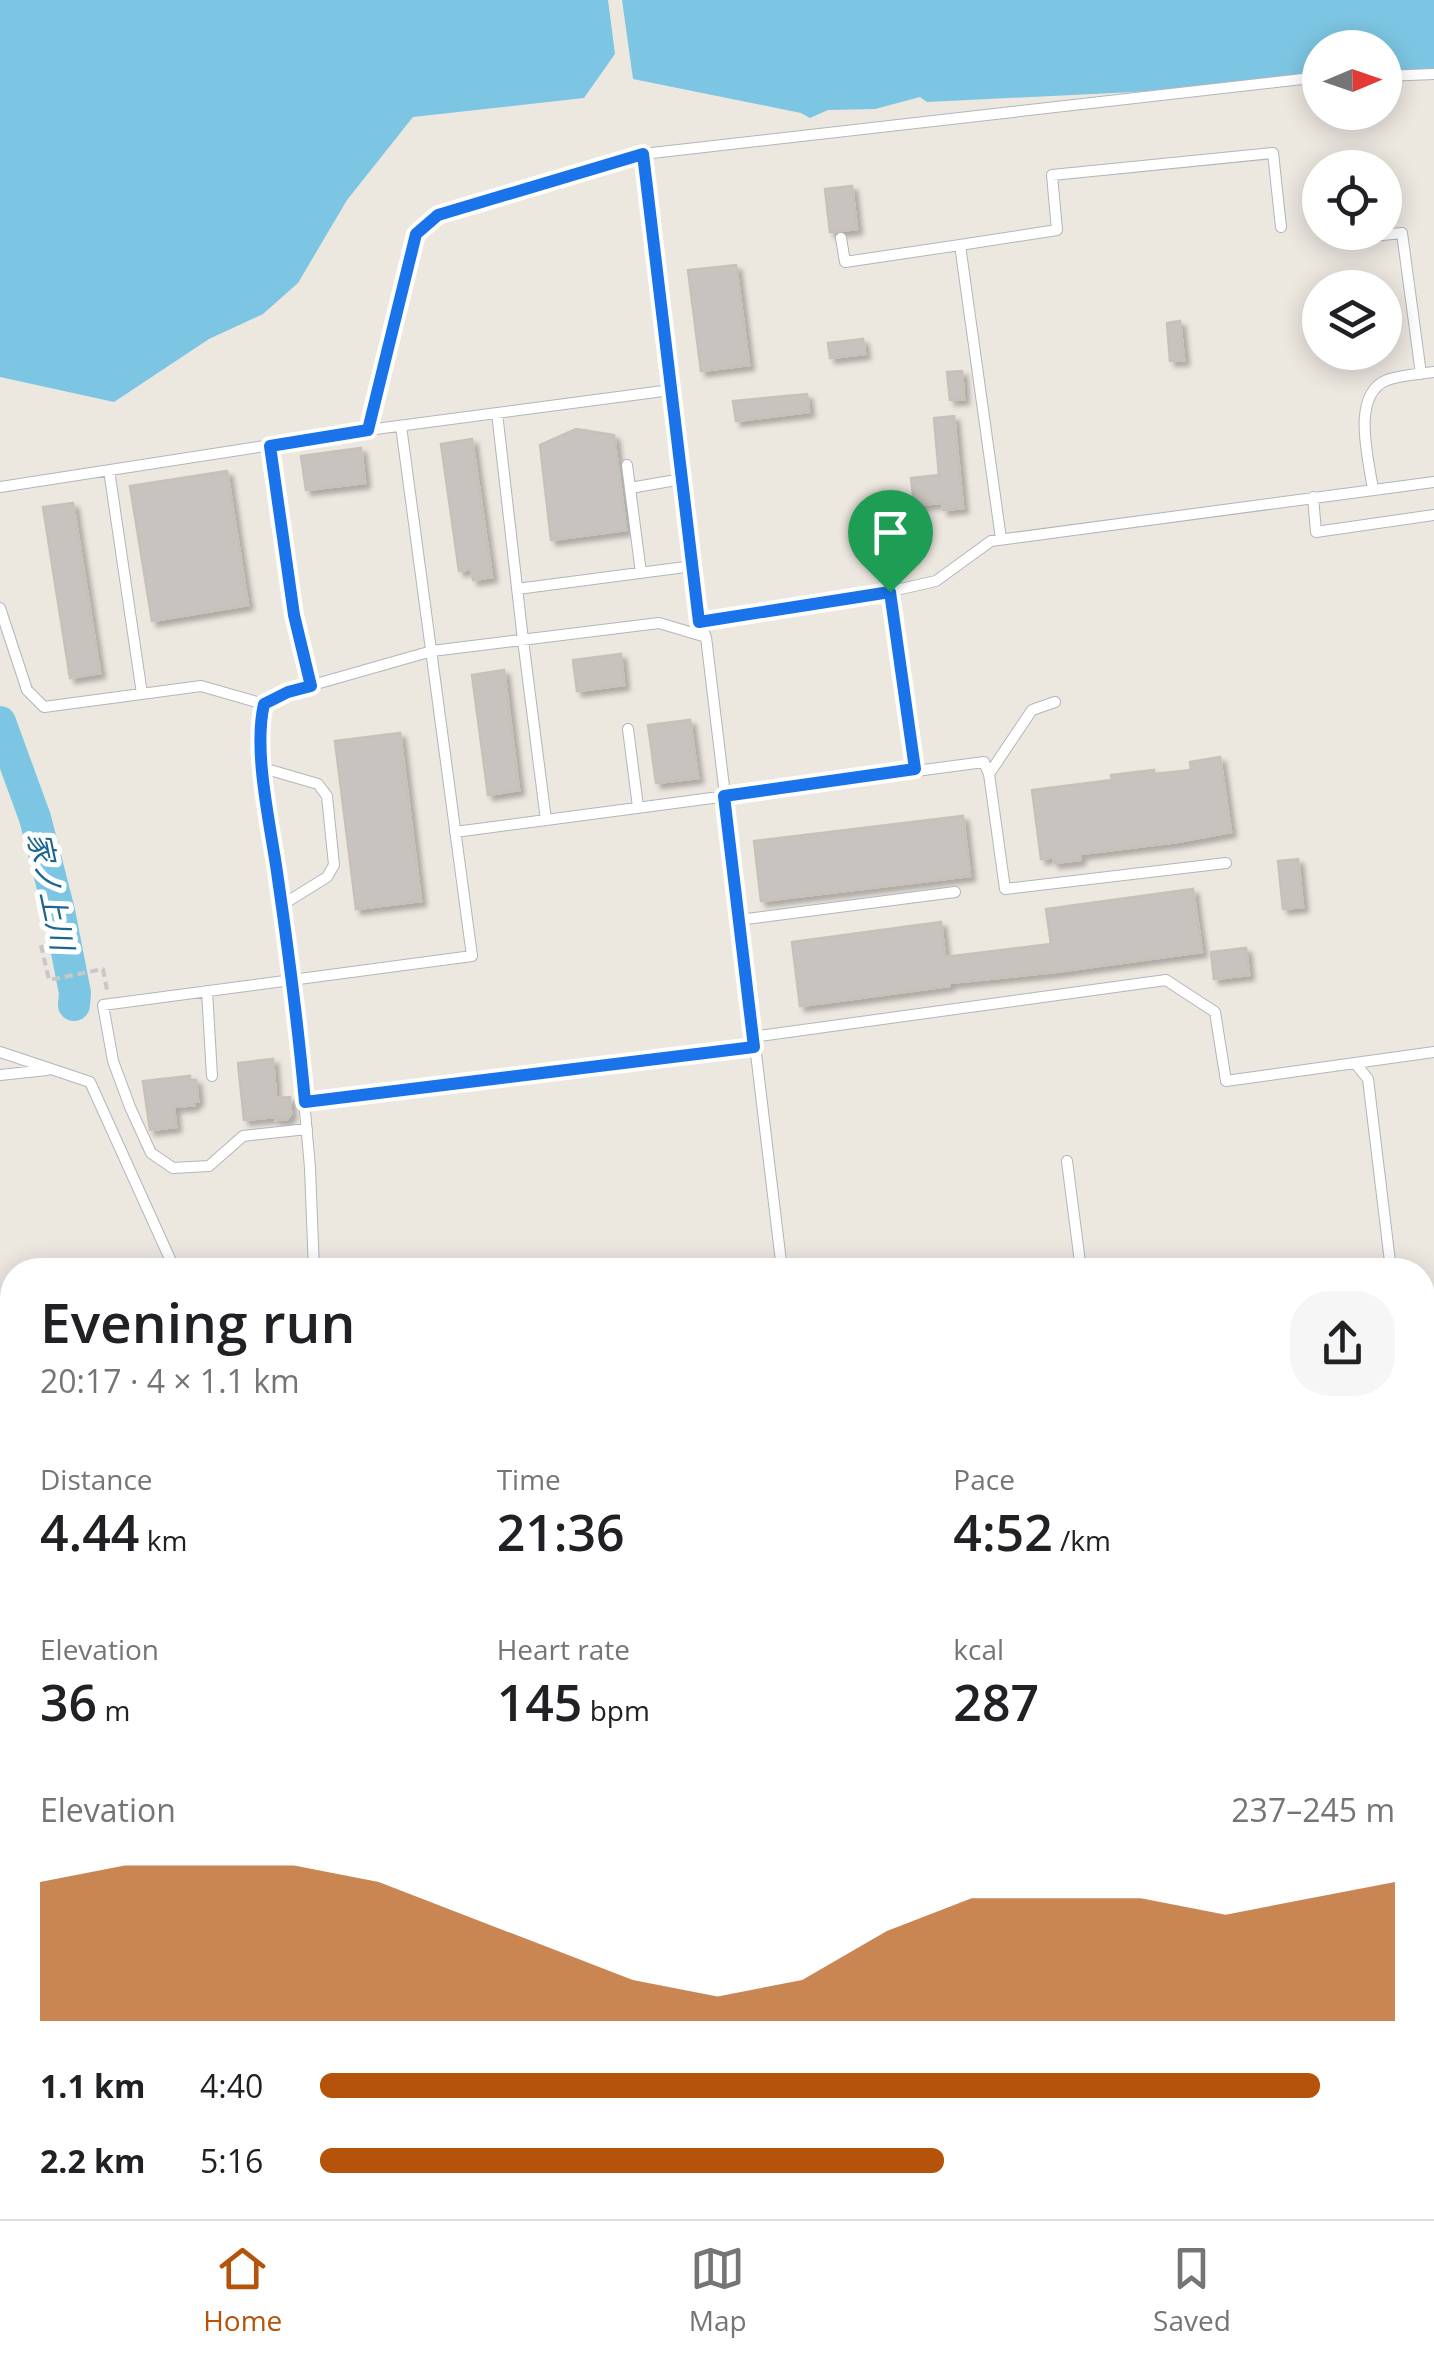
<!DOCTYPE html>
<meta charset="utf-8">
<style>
:root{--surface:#fff;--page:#f6f6f6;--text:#202124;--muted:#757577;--line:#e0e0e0;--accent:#b45309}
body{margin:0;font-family:"Open Sans","Noto Sans JP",sans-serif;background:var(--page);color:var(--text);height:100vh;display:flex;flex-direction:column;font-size:38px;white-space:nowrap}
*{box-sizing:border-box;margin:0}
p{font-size:32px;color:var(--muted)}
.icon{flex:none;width:55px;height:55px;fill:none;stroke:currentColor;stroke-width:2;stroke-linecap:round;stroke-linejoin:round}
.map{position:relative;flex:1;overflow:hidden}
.panel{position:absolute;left:0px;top:1258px;width:1435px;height:962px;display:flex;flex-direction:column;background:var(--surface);border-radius:40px 40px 0 0;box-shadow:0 5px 25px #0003}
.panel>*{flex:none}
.needle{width:65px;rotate:88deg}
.fabs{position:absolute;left:1302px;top:30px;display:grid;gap:20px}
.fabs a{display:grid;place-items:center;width:100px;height:100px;border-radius:50%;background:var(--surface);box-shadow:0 5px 25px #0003;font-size:50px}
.pin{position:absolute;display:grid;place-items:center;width:85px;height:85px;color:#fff;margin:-102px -42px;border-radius:50% 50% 50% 0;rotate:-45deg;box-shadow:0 0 10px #0007}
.pin .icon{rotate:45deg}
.round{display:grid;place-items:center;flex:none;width:105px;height:105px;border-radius:40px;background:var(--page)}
.summary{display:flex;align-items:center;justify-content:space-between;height:170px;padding:0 40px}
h1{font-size:55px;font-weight:600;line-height:75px}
.metrics{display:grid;grid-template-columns:repeat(3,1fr);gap:15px;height:170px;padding:10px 40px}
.metrics div{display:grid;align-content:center}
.metrics b{font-size:50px;font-weight:600}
.metrics small{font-size:28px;font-weight:400}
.metrics p{font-size:28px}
.chart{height:280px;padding:20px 40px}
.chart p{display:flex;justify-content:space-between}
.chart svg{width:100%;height:180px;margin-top:10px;fill:var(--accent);opacity:.7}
ul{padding:0 40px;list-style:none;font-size:32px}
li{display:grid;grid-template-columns:160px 120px 1fr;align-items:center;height:75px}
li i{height:25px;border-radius:12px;background:var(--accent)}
.tab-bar{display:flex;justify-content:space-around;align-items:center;height:140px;border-top:2px solid var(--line);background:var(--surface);font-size:28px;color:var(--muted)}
.tab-bar a{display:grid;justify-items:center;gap:5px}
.tab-bar .selected{color:var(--accent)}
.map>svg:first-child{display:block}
.water{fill:#7dc6e3}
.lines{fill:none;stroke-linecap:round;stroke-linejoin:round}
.river{stroke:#7dc6e3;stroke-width:32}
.building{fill:#c8c3be;stroke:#c7c2b9;stroke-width:2.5;filter:url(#shadow)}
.service-casing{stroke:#b3b5be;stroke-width:12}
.minor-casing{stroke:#b3b5be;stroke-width:22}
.tertiary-casing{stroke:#b3b5be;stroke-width:30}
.path{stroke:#c8c8c8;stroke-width:4;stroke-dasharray:8 5;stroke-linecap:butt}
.service{stroke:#fff;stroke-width:10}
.minor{stroke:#fff;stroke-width:20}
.tertiary{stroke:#fff;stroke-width:28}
.route-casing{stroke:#fff;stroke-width:20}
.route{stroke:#1a73e8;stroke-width:12}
.labels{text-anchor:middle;stroke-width:10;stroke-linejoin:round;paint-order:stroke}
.water-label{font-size:30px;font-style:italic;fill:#1b6690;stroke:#fff}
</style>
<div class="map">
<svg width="1434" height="2219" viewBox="0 0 1434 2219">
<defs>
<filter id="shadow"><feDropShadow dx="5" dy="5" stdDeviation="2.5" flood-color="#0004"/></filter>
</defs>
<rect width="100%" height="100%" fill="#ece7df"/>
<path class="water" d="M0,0H608L615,54L584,98L413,117L347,200L298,283L263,314L209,339L114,402L0,377Z
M622,0H1434V71L1385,77V48H1320V83L927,102L920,97L875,109L828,110L810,118L801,113L633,79Z"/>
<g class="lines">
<path class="river" d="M0,722L35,818L59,911L75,993L74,1005"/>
</g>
<path class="building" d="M852,186L857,229L830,232L825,189Z
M736,265L749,365L701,371L688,270Z
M1180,321L1184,360L1170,361L1167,323Z
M863,339L865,354L830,358L828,343Z
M962,371L964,399L950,400L947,372Z
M807,394L809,412L736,421L733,401Z
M954,416L963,508L943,510V503L914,505L911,478L939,475L934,418Z
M576,429L614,435L626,530L551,540L540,445Z
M472,439L492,577L473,580L471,569L459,571L441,444Z
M361,448L365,483L306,490L301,456Z
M227,471L248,605L152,621L130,486Z
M73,503L100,673L70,678L43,507Z
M621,654L624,685L577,691L573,660Z
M504,670L519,790L488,795L472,675Z
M690,720L698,778L656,783L648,725Z
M400,733L421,901L356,909L335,741Z
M1220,757L1231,832L1177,842L1080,854V860L1054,863V857L1041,859L1032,790L1112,780L1111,775L1154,770V774L1191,770L1190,762Z
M963,816L970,876L761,901L754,841Z
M1298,859L1303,907L1283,909L1278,861Z
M1193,889L1202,952L1055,972L949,983V986L800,1006L792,942L941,922L945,957L1051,944L1046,909Z
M1246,948L1249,975L1214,979L1211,952Z
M273,1059L276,1098L290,1097L291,1114L287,1119L276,1120V1117L244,1120L238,1063Z
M190,1076V1080H196L198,1101H194V1105L174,1107L176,1127L150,1130L143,1081Z"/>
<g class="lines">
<g class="service-casing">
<path id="service" d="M1385,76L1434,74
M1363,237L1402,233L1421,374
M841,238L845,262L960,245L1001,539
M960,245L1057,230L1052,175L1273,153L1281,227
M497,413L523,640L546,820L984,762L989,774L1005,889L1226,863
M368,430L671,390
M270,445L293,615L311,685
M627,465L641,573
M109,470L142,694
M0,487L368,430L417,234L437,215L643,154
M630,488L682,479
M1373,490C1369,460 1350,395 1387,380C1401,375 1419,374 1434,372
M1313,497L1316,532L1434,515
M517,589L693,566
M890,592L915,769
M0,608L27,690L44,707L201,686L264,704
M699,622L883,593L936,581L991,541L1434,482
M628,729L638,807
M263,768L318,784L327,796L334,865L327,877L282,905
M989,774L1032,710L1055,702
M455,832L546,820
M739,920L955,892
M207,991L212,1076
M752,1037L1166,980L1215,1012L1226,1081L1434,1052
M0,1052L90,1082L175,1270
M1355,1063L1368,1079L1391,1270
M0,1075L47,1070
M305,1101L754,1047
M307,1129L243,1136L209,1166L173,1168L151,1153L130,1107L113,1061L103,1005L472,956L401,426
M1067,1161L1081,1270
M314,1270L310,1168L294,985L265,782L259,724L264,704L288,692L432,651L659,623L706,637
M782,1270L706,637L699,622L643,154L1320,77
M1422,1335L1434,1334
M1422,1517L1430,1572"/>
</g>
<g class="minor-casing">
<path id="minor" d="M0,1553L12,1551
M1422,1647L1434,1646
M0,2028L12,2025
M731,2208L733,2219
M1038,2208L1040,2219
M1342,2208L1344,2219"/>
</g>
<g class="tertiary-casing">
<path id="tertiary" d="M1422,1870L1434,1868
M0,2108L12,2106
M346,2208L348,2219"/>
</g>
<path class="path" d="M41,945L49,980L103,969L107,990"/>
<use href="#service" class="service"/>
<use href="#minor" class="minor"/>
<use href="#tertiary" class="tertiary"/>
</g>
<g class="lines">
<g class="route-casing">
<path id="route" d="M643,154L699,622L890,592L915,769L724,796L754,1047L305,1102C298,1024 288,948 277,872C270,823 253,751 264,704L288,692L311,686L294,615L270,446L368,430L416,234L438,215Z"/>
</g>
<use href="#route" class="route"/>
</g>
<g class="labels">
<g class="water-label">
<text transform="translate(50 891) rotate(78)" y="10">家ノ上川</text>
</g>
</g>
</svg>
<div class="fabs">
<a><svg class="needle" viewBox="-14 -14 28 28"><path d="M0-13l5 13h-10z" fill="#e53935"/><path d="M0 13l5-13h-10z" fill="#757577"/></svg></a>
<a><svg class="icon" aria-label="locate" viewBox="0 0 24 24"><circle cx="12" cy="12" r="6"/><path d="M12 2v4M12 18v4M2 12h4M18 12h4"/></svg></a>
<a><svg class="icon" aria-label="layers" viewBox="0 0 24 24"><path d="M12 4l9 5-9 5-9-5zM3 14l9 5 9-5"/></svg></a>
</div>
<div class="pin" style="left:890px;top:592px;background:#1e9e55"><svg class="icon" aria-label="arrive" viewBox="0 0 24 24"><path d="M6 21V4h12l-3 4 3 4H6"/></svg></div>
<section class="panel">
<div class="summary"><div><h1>Evening run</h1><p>20:17 · 4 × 1.1 km</p></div><a class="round"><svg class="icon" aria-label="share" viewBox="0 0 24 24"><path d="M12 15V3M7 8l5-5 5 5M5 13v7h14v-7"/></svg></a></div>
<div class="metrics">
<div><p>Distance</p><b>4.44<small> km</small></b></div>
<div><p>Time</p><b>21:36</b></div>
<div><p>Pace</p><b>4:52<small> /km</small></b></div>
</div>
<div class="metrics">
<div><p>Elevation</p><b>36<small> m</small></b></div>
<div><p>Heart rate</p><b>145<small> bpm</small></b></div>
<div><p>kcal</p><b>287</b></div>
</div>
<div class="chart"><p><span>Elevation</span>237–245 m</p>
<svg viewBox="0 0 160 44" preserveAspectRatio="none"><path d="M0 44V10L10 6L20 6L30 6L40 10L50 18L60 26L70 34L80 38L90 34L100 22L110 14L120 14L130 14L140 18L150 14L160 10V44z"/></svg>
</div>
<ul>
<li><b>1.1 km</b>4:40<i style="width:93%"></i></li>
<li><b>2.2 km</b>5:16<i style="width:58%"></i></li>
</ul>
</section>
</div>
<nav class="tab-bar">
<a class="selected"><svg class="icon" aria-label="home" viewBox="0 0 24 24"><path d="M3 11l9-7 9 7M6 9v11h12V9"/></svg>Home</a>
<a><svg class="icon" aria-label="map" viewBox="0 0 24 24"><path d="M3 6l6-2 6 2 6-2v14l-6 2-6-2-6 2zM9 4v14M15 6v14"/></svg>Map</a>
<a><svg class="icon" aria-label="saved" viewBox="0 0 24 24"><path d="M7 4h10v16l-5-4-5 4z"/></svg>Saved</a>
</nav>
